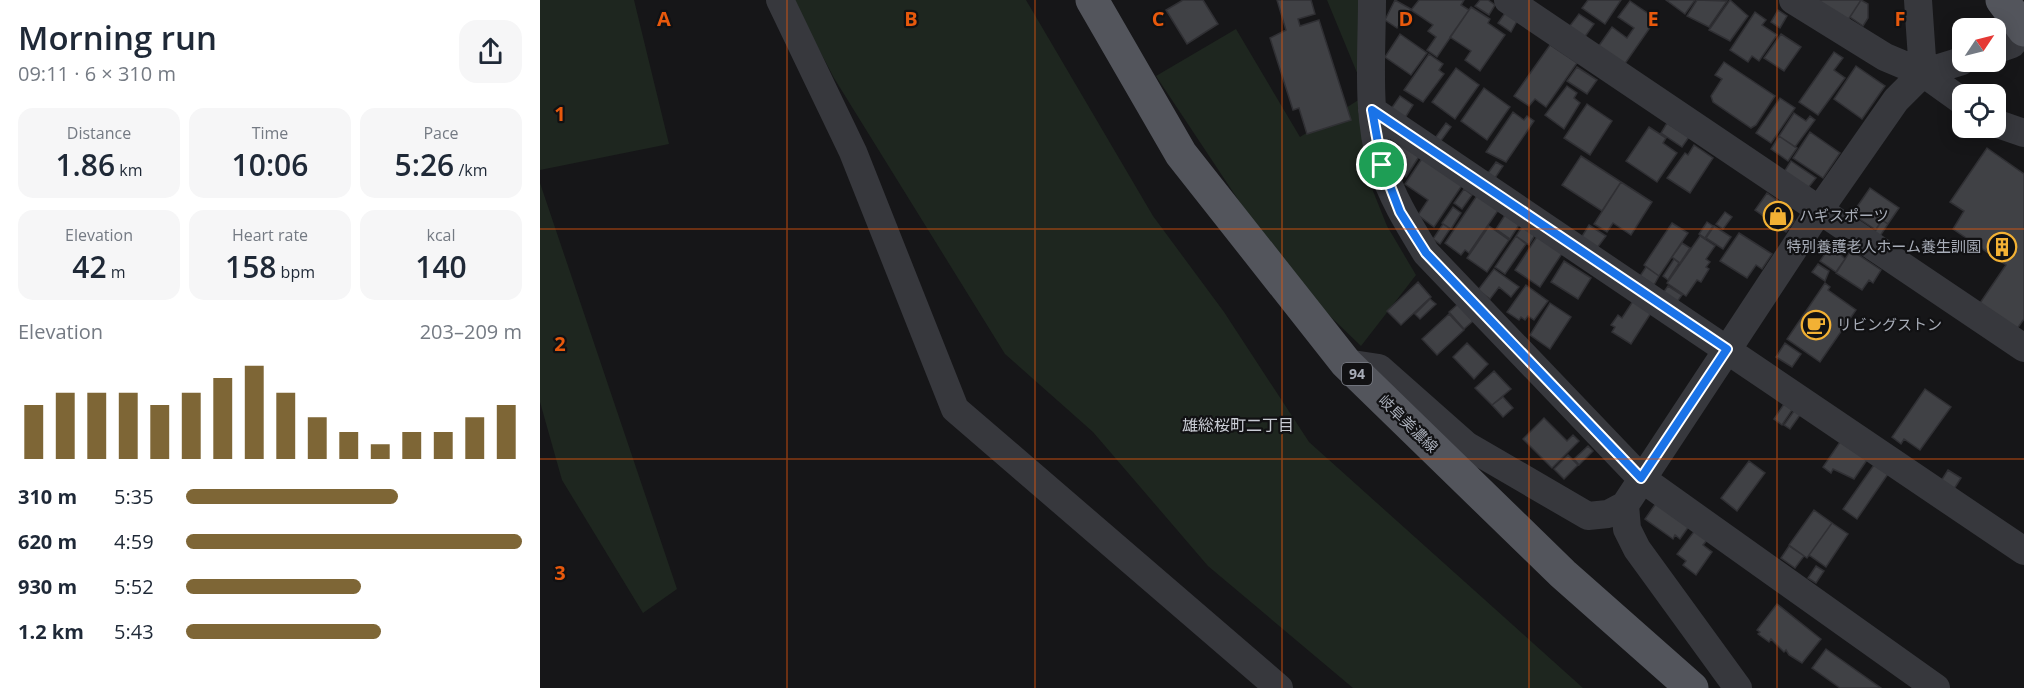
<!DOCTYPE html>
<meta charset="utf-8">
<style>
:root{--surface:#fff;--page:#f6f6f7;--text:#1f2937;--muted:#747a83;--accent:#7e6636}
body{margin:0;font-family:"Open Sans","Noto Sans JP",sans-serif;background:var(--page);color:var(--text);height:100vh;display:flex;flex-direction:column;font-size:22px;white-space:nowrap}
*{box-sizing:border-box;margin:0}
p{font-size:20px;color:var(--muted)}
.icon{flex:none;width:33px;height:33px;fill:none;stroke:currentColor;stroke-width:2;stroke-linecap:round;stroke-linejoin:round}
.map{position:relative;flex:1;overflow:hidden}
.details{display:flex;flex-direction:column;background:var(--surface);width:540px}
.details>*{flex:none}
.needle{width:39px;rotate:55deg}
.controls{position:absolute;left:1412px;top:18px;display:grid;gap:12px}
.controls a{display:grid;place-items:center;width:54px;height:54px;border-radius:12px;background:var(--surface);box-shadow:0 3px 15px #0003;font-size:30px}
.pin{position:absolute;display:grid;place-items:center;width:51px;height:51px;color:#fff;margin:-26px;border:3px solid #fff;border-radius:50%;box-shadow:0 2px 6px #0007}
.round{display:grid;place-items:center;flex:none;width:63px;height:63px;border-radius:18px;background:var(--page)}
.overview{display:flex;align-items:center;justify-content:space-between;height:102px;padding:0 18px}
h1{font-size:33px;font-weight:600;line-height:45px}
.figures{display:grid;grid-template-columns:repeat(3,1fr);gap:9px;height:102px;padding:6px 18px}
.figures div{display:grid;align-content:center;border-radius:15px;background:var(--page);text-align:center}
.figures b{font-size:30px;font-weight:600}
.figures small{font-size:16px;font-weight:400}
.figures p{font-size:16px}
.chart{height:168px;padding:12px 18px}
.chart p{display:flex;justify-content:space-between}
.chart svg{width:100%;height:108px;margin-top:6px;stroke:var(--accent);stroke-width:6}
ul{padding:0 18px;list-style:none;font-size:20px}
li{display:grid;grid-template-columns:96px 72px 1fr;align-items:center;height:45px}
li i{height:15px;border-radius:8px;background:var(--accent)}
main{display:flex;flex:1;min-height:0}
.map>svg:first-child{display:block}
.green{fill:#1e261f}
.building{fill:#404145;stroke:#303034;stroke-width:1.5}
.lines{fill:none;stroke-linecap:round;stroke-linejoin:round}
.minor{stroke:#37383d;stroke-width:28}
.major{stroke:#53555c;stroke-width:33}
.route-casing{stroke:#fff;stroke-width:12}
.route{stroke:#1a73e8;stroke-width:8}
.grid{fill:none;stroke:#e8590c;stroke-width:1.5;stroke-opacity:0.55}
.labels{text-anchor:middle;stroke-width:4.5;stroke-linejoin:round;paint-order:stroke}
.shield{fill:#111113;stroke:#7b7e86;stroke-width:1.5}
.shield-label{font-size:14px;font-weight:bold;fill:#a8adb8}
.poi-label{font-size:15px;fill:#a8adb8;stroke:#111113;text-anchor:start}
.street-label{font-size:15px;fill:#a8adb8;stroke:#111113}
.neighbourhood-label{font-size:16px;fill:#c9ccd4;stroke:#111113}
.grid-label{font-size:20px;text-anchor:middle;font-weight:bold;fill:#e8590c;stroke:#111113;stroke-width:4.5;stroke-linejoin:round;paint-order:stroke}
</style>
<main>
<section class="details">
<div class="overview"><div><h1>Morning run</h1><p>09:11 · 6 × 310 m</p></div><a class="round"><svg class="icon" aria-label="share" viewBox="0 0 24 24"><path d="M12 15V3M7 8l5-5 5 5M5 13v7h14v-7"/></svg></a></div>
<div class="figures">
<div><p>Distance</p><b>1.86<small> km</small></b></div>
<div><p>Time</p><b>10:06</b></div>
<div><p>Pace</p><b>5:26<small> /km</small></b></div>
</div>
<div class="figures">
<div><p>Elevation</p><b>42<small> m</small></b></div>
<div><p>Heart rate</p><b>158<small> bpm</small></b></div>
<div><p>kcal</p><b>140</b></div>
</div>
<div class="chart"><p><span>Elevation</span>203–209 m</p>
<svg viewBox="0 0 160 44" preserveAspectRatio="none"><path d="M5 44V22M15 44V17M25 44V17M35 44V17M45 44V22M55 44V17M65 44V11M75 44V6M85 44V17M95 44V27M105 44V33M115 44V38M125 44V33M135 44V33M145 44V27M155 44V22"/></svg>
</div>
<ul>
<li><b>310 m</b>5:35<i style="width:63%"></i></li>
<li><b>620 m</b>4:59<i style="width:100%"></i></li>
<li><b>930 m</b>5:52<i style="width:52%"></i></li>
<li><b>1.2 km</b>5:43<i style="width:58%"></i></li>
</ul>
</section>
<div class="map">
<svg width="1484" height="688" viewBox="0 0 1484 688">
<rect width="100%" height="100%" fill="#161618"/>
<path class="green" d="M0,0H94L129,144L0,170Z
M253,0H486L613,216L684,312L769,442L1043,688H813L668,566L553,432L465,354L294,78Z
M787,0H821L820,80Z
M696,29L760,137L820,99L829,181L847,226L876,275L821,346L767,294L703,207L616,76Z
M0,183L137,589L103,613L22,480L0,402Z"/>
<path class="building" d="M643,0H663L678,24L647,44L626,10Z
M737,0H771L775,14L758,19L760,26L779,20L811,120L767,134L759,108L753,110L730,38L746,30Z
M855,0L871,9L857,28L845,20Z
M879,0H924L921,5L929,10L897,57L887,50L896,37L888,31L893,25L871,10Z
M940,0H948L955,5L949,15L935,6Z
M1048,0H1081L1065,24L1042,8Z
M1126,0H1155L1145,14Z
M1157,0L1187,1L1169,27L1147,16Z
M1190,0L1208,16L1190,41L1169,30Z
M1281,0H1321L1308,20L1279,2Z
M1321,0L1328,4V18L1323,26L1310,17Z
M1090,1L1116,19L1084,65L1058,47L1072,27L1087,38L1094,28L1078,17Z
M931,7L950,19L948,23L965,35L940,71L925,60L931,51L910,37Z
M1238,10L1247,16L1240,28L1231,22Z
M1215,12L1226,20L1222,25L1237,35L1219,61L1212,56L1208,62L1190,50Z
M965,13L977,21L971,32L958,23Z
M1039,14L1054,24L1044,38L1029,27Z
M860,34L887,53L871,75L845,57Z
M1241,34L1261,47L1244,71L1224,58Z
M1010,45L1037,63L1006,107L995,99L989,106L974,96Z
M1294,52L1303,58L1294,70L1305,78L1278,115L1259,102Z
M889,54L903,64L899,70L904,74L883,102L864,90Z
M1184,62L1235,96L1216,125L1211,128L1173,102L1171,96L1182,79L1175,75Z
M1316,66L1345,86L1322,119L1294,99Z
M1037,67L1057,80L1047,94L1027,81Z
M916,68L939,85L915,119L892,102Z
M1027,86L1037,93L1034,98L1040,103L1024,129L1005,115Z
M944,88L970,107L947,140L921,121Z
M860,96L873,105L865,118L851,109Z
M1240,98L1255,108L1231,143L1216,133Z
M1047,104L1072,121L1050,155L1024,138Z
M973,112L984,120L987,116L994,121L966,162L946,152Z
M1254,113L1266,121L1270,116L1275,120L1255,147L1239,136Z
M906,123L911,127L900,142L895,138Z
M1127,123L1149,137L1142,147L1121,133Z
M1109,127L1126,138L1123,143L1137,153L1117,182L1086,161Z
M1270,132L1300,153L1283,178L1253,158Z
M1239,136L1257,148L1248,161L1231,149Z
M862,143L880,155L866,177L858,172L862,166L855,161L859,155L855,152Z
M1154,145L1173,158L1150,193L1127,178L1145,153L1148,155Z
M1447,148L1484,174V319L1477,329L1440,303L1466,265L1413,229L1424,211L1410,202Z
M1041,156L1081,182L1062,211L1022,185Z
M883,157L923,184L894,227L878,215L888,200L865,184Z
M1251,161L1276,178L1268,188L1244,172Z
M956,162L963,166L955,178L948,173Z
M1081,182L1112,202L1091,235L1073,223L1067,232L1054,224Z
M1330,188L1359,208L1348,224L1342,220L1336,230L1312,214Z
M924,189L932,195L922,209L914,203Z
M1227,193L1251,210L1254,221L1246,232L1215,210Z
M938,194L959,209L929,253L925,250L921,255L905,243Z
M913,207L921,213L911,229L902,223Z
M1185,212L1192,217L1183,229L1176,224Z
M965,215L979,225L970,239L956,229Z
M1342,220L1348,224L1338,239L1332,235Z
M1167,222L1173,226L1165,238L1159,234Z
M1132,223L1148,233L1119,276L1104,265Z
M903,224L910,229L900,244L893,239Z
M1049,225L1066,236L1057,248L1041,238Z
M949,226L969,240L947,272L927,258Z
M1174,226L1191,237L1183,249L1166,238Z
M982,227L995,235L989,245L976,236Z
M1199,233L1232,254L1222,269L1216,265L1207,278L1180,261Z
M998,235L1023,252L1000,287L975,270Z
M976,236L986,244L965,274L955,267Z
M1160,236L1175,246L1166,259L1170,262L1166,267L1169,269L1161,282L1157,280L1146,296L1127,283Z
M1142,243L1150,248L1140,263L1132,257Z
M1291,245L1305,259L1296,272L1280,261Z
M1311,250L1341,270L1333,283L1329,280L1322,290L1296,273Z
M1134,259L1139,263L1128,280L1123,276Z
M1024,261L1051,278L1038,299L1011,282Z
M1278,264L1289,271L1285,281L1272,272Z
M1106,267L1119,276L1114,285L1100,276Z
M954,269L979,287L971,297L959,287L950,299L938,290Z
M878,282L891,297L861,325L847,311Z
M1285,283L1290,287L1288,290L1316,310L1280,362L1247,339Z
M986,285L1008,301L994,320L988,316L985,320L981,317L979,320L967,312Z
M1128,286L1142,295L1137,302L1123,293Z
M890,299L896,304L880,319L875,314Z
M1093,301L1111,313L1091,344L1072,332L1075,327L1071,325L1078,315L1082,318Z
M1010,303L1031,317L1010,349L990,335Z
M918,304L933,321L924,329L909,312Z
M909,314L924,330L897,355L882,339Z
M927,343L948,364L934,379L913,357Z
M1245,343L1261,354L1252,367L1236,357Z
M954,371L971,389L952,405L935,388Z
M1385,389L1411,407L1380,450L1364,439L1361,444L1352,437Z
M963,397L973,408L963,417L952,405Z
M1244,404L1252,410L1242,425L1234,419Z
M1254,411L1260,415L1250,429L1244,425Z
M1004,418L1027,441L1033,435L1039,441L1012,468L983,439Z
M1300,442L1327,460L1314,479L1293,469L1291,473L1283,467Z
M1048,446L1053,451L1039,465L1034,459Z
M1028,455L1038,465L1024,479L1014,469Z
M1209,461L1225,473L1197,511L1181,498Z
M1334,465L1348,474L1317,519L1303,509Z
M1408,470L1421,478L1414,489L1401,481Z
M1119,499L1152,522L1140,539L1135,535L1133,539L1105,519Z
M1274,510L1292,523L1267,558L1249,545Z
M1292,523L1308,534L1286,567L1269,555Z
M1156,529L1168,539L1163,545L1172,552L1156,575L1143,565L1146,561L1137,554Z
M1249,546L1264,556L1255,568L1241,558Z
M1276,566L1284,571L1276,583L1268,578Z
M1237,604L1281,639L1262,663L1249,655L1246,650L1244,652L1231,639L1229,642L1218,634L1220,632L1217,630Z
M1286,649L1341,688H1300L1272,668Z"/>
<g class="lines">
<path class="minor" d="M240,0L313,152L415,409L739,688
M832,0C832,54 826,114 842,166C852,198 869,225 886,253L1101,478L1396,688
M968,0L1484,348
M1253,0L1345,57L1383,73L1422,101
M1378,0L1383,73
M1455,50L1472,44
M832,110L1484,551
M1455,123L1484,133
M806,363L839,368L926,445L1048,516L1068,514L1085,505L1280,209L1356,100L1383,73L1422,61
M1085,505L1087,529L1097,549L1198,688"/>
<path class="major" d="M552,0L641,154L806,363L1023,574L1152,688
M1462,0L1484,30"/>
</g>
<g class="lines">
<g class="route-casing">
<path id="route" d="M832,110L1187,349L1101,478L886,253L860,212L842,165Z"/>
</g>
<use href="#route" class="route"/>
</g>
<path class="grid" d="M247,0V688M495,0V688M742,0V688M989,0V688M1237,0V688M0,229H1484M0,459H1484"/>
<defs>
<g id="shop-ring" transform="scale(1.5)"><circle r="9.5" fill="#111113" stroke="#f2b134" stroke-width="1.5"/><path d="M-5-2.5h2.3a2.7 3.5 0 0 1 5.4 0H5L5.5 6h-11ZM-1.5-2.5h3a1.5 2.3 0 0 0-3 0Z" fill="#f2b134"/></g>
<g id="building-ring" transform="scale(1.5)"><circle r="9.5" fill="#111113" stroke="#f2b134" stroke-width="1.5"/><path d="M-4-6H4V6H1V3H-1V6H-4ZM-2.5-4.3h1.7v1.8h-1.7ZM.8-4.3h1.7v1.8H.8ZM-2.5-1h1.7V.8h-1.7ZM.8-1h1.7V.8H.8Z" fill="#f2b134"/></g>
<g id="cafe-ring" transform="scale(1.5)"><circle r="9.5" fill="#111113" stroke="#f2b134" stroke-width="1.5"/><path d="M-5.5-4.5H6V0H3Q3 3.5 0 3.5H-2.5Q-5.5 3.5-5.5 0ZM3-3.2v2h1.7v-2ZM-6 4.5H4V6H-6Z" fill="#f2b134"/></g>
</defs>
<g fill-rule="evenodd">
<use href="#shop-ring" x="1238" y="216"/>
<use href="#building-ring" x="1462" y="247"/>
<use href="#cafe-ring" x="1276" y="325"/>
</g>
<g class="labels">
<rect class="shield" x="802" y="363" width="30" height="22" rx="4.5"/>
<g class="shield-label">
<text x="817" y="379">94</text>
</g>
<g class="poi-label">
<text x="1259" y="221">ハギスポーツ</text>
<text x="1441" y="252" text-anchor="end">特別養護老人ホーム養生訓園</text>
<text x="1297" y="330">リビングストン</text>
</g>
<g class="street-label">
<text transform="translate(868 424) rotate(44)" y="5">岐阜美濃線</text>
</g>
<g class="neighbourhood-label">
<text x="698" y="431">雄総桜町二丁目</text>
</g>
</g>
<g class="grid-label">
<text x="124" y="26">A</text>
<text x="371" y="26">B</text>
<text x="618" y="26">C</text>
<text x="866" y="26">D</text>
<text x="1113" y="26">E</text>
<text x="1360" y="26">F</text>
<text x="20" y="121">1</text>
<text x="20" y="351">2</text>
<text x="20" y="580">3</text>
</g>
</svg>
<div class="controls">
<a><svg class="needle" viewBox="-14 -14 28 28"><path d="M0-13l5 13h-10z" fill="#e53935"/><path d="M0 13l5-13h-10z" fill="#747a83"/></svg></a>
<a><svg class="icon" aria-label="locate" viewBox="0 0 24 24"><circle cx="12" cy="12" r="6"/><path d="M12 2v4M12 18v4M2 12h4M18 12h4"/></svg></a>
</div>
<div class="pin" style="left:842px;top:165px;background:#1e9e55"><svg class="icon" aria-label="arrive" viewBox="0 0 24 24"><path d="M6 21V4h12l-3 4 3 4H6"/></svg></div>
</div>
</main>
